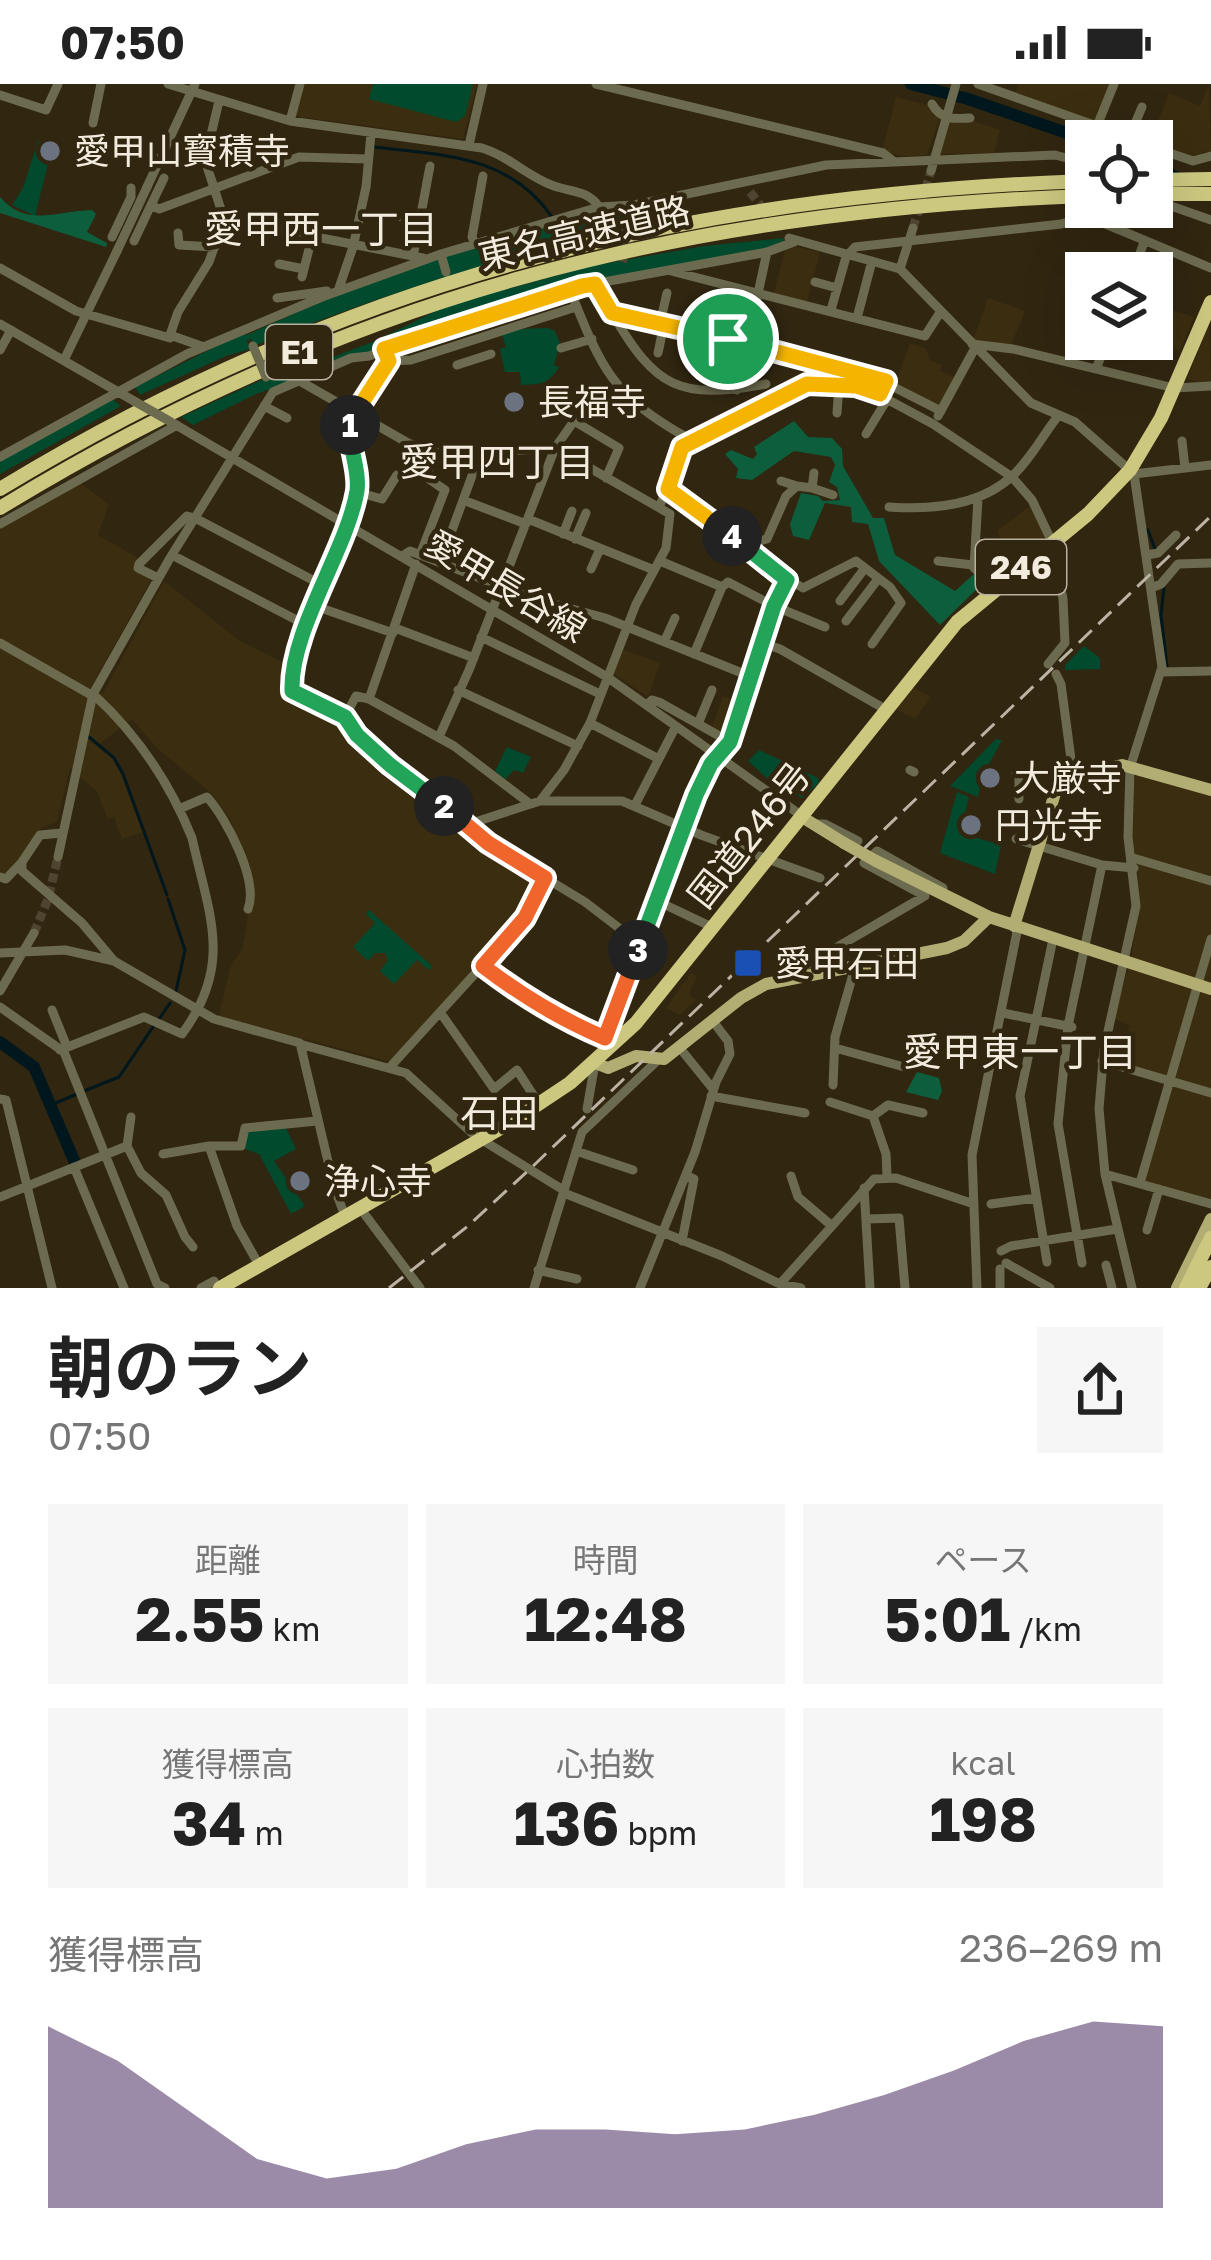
<!DOCTYPE html>
<html lang="ja">
<meta charset="utf-8">
<style>
:root{--surface:#fff;--page:#f6f6f6;--text:#222;--muted:#767676;--accent:#725984}
body{margin:0;font-family:"Golos Text","Noto Sans JP",sans-serif;background:var(--page);color:var(--text);height:100vh;display:flex;flex-direction:column;font-size:45px;white-space:nowrap}
*{box-sizing:border-box;margin:0}
p{font-size:39px;color:var(--muted)}
.icon{flex:none;width:66px;height:66px;fill:none;stroke:currentColor;stroke-width:2;stroke-linecap:round;stroke-linejoin:round}
.map{position:relative;height:1204px;overflow:hidden}
.sheet{display:flex;flex-direction:column;background:var(--surface);flex:1}
.sheet>*{flex:none}
.buttons{position:absolute;left:1065px;top:36px;display:grid;gap:24px}
.buttons a{display:grid;place-items:center;width:108px;height:108px;border-radius:0px;background:var(--surface);box-shadow:0 12px 48px #0002;font-size:60px}
.pin{position:absolute;display:grid;place-items:center;width:102px;height:102px;color:#fff;margin:-51px;border:6px solid #fff;border-radius:50%;box-shadow:0 3px 12px #0007}
.km{position:absolute;width:60px;height:60px;margin:-30px;border-radius:50%;background:#222;color:#fff;font-size:33px;line-height:60px;text-align:center}
.round{display:grid;place-items:center;flex:none;width:126px;height:126px;border-radius:0px;background:var(--page)}
.overview{display:flex;align-items:center;justify-content:space-between;height:204px;padding:0 48px}
h1{font-size:66px;font-weight:700;line-height:90px}
.stats{display:grid;grid-template-columns:repeat(3,1fr);gap:18px;height:204px;padding:12px 48px}
.stats div{display:grid;align-content:center;border-radius:0px;background:var(--page);text-align:center}
.stats b{font-size:60px;font-weight:700}
.stats small{font-size:33px;font-weight:400}
.stats p{font-size:33px}
.chart{height:336px;padding:24px 48px}
.chart p{display:flex;justify-content:space-between}
.chart svg{width:100%;height:216px;margin-top:12px;fill:var(--accent);opacity:.7}
.status{display:flex;justify-content:space-between;align-items:center;height:84px;padding:0 60px;background:var(--surface);direction:ltr}
.status svg{height:33px;fill:currentColor}
.map>svg:first-child{display:block}
.built{fill:#3b2d0f}
.green{fill:#014a2d}
.forest{fill:#0d5e3c}
.lines{fill:none;stroke-linecap:round;stroke-linejoin:round}
.stream{stroke:#00171e;stroke-width:3}
.river{stroke:#00171e;stroke-width:12}
.minor-tunnel{stroke:#4e442f;stroke-width:9;stroke-dasharray:9 4.5;stroke-linecap:butt}
.minor{stroke:#6d6b4f;stroke-width:9}
.major{stroke:#b2ae73;stroke-width:12}
.highway{stroke:#cdc880;stroke-width:14}
.rail{stroke:#bbb3a3;stroke-width:3;stroke-dasharray:18 9;stroke-linecap:butt}
.minor-bridge{stroke:#6d6b4f;stroke-width:9}
.major-bridge{stroke:#b2ae73;stroke-width:12}
.split-1-casing{stroke:#fff;stroke-width:24}
.split-2-casing{stroke:#fff;stroke-width:24}
.split-3-casing{stroke:#fff;stroke-width:24}
.split-4-casing{stroke:#fff;stroke-width:24}
.split-5-casing{stroke:#fff;stroke-width:24}
.split-1{stroke:#f5b400;stroke-width:15}
.split-2{stroke:#22a559;stroke-width:15}
.split-3{stroke:#f0652b;stroke-width:15}
.split-4{stroke:#22a559;stroke-width:15}
.split-5{stroke:#f5b400;stroke-width:15}
.worship-dot{fill:#6b7280;stroke:#312610;stroke-width:4.5}
.transit-dot{fill:#1a4fb4;stroke:#312610;stroke-width:4.5}
.labels{text-anchor:middle;stroke-width:9;stroke-linejoin:round;paint-order:stroke}
.shield{fill:#312610;stroke:#b9b1a0;stroke-width:3}
.shield-label{font-size:33px;font-weight:bold;fill:#f3ecde}
.poi-label{font-size:36px;fill:#f3ecde;stroke:#312610;text-anchor:start}
.street-label{font-size:36px;fill:#f3ecde;stroke:#312610}
.neighbourhood-label{font-size:39px;fill:#f3ecde;stroke:#312610}
</style>
<div class="status"><b>07:50</b><svg viewBox="0 0 49 12"><path d="M0 12V9h3v3zM5 12V6h3v6zM10 12V3h3v9zM15 12V0h3v12zM26 1h20v11H26zM47 4h2v5h-2z"/></svg></div>
<div class="map">
<svg width="1211" height="1204" viewBox="0 0 1211 1204">
<rect width="100%" height="100%" fill="#312610"/>
<path class="built" d="M303,0H477L463,55L294,32Z
M1018,0H1112L1096,38L1015,11Z
M1209,0L1211,69L1205,67L1194,75L1152,61L1150,57L1169,9L1200,22Z
M896,13L931,22L940,33L927,71L902,72L882,67Z
M949,35L970,36L1000,46L994,69L941,70Z
M796,163L820,168L807,218L774,209L785,166Z
M988,214L1025,227L1011,261L973,257Z
M1152,219L1194,233L1180,267L1149,255H1152Z
M1209,242L1211,299H1203L1187,295Z
M910,259L926,265L930,276L942,281L940,287L958,294L937,323L896,298Z
M79,398L109,420L98,451L138,474L135,485L151,496L89,606L0,555V445Z
M1030,422L1045,453L1004,486L998,446Z
M164,497L240,557L292,583L291,607L341,633L347,643L542,796L525,830L393,975L387,977L219,932L230,883L242,866L253,807L231,736L212,710L157,664L132,635L98,661L113,674L122,691L143,748L122,755L114,733L108,735L97,708L70,684L57,738L40,745L20,776L3,793L0,791V563L85,611L103,609Z
M619,564L660,579L648,613L611,588Z
M912,603L931,613L915,635L895,625Z
M723,612L740,618L728,652L711,646Z
M1139,691L1211,710V1115L1207,1116L1143,1098L1172,996L1120,980L1129,941L1113,934L1131,876L1138,831V791L1131,755L1132,695Z
M691,889L697,892L689,910L696,916L680,931L666,924Z"/>
<path class="green" d="M373,0H473L465,32L456,38L369,15Z
M38,57L46,58L44,71L50,72L35,132L12,121L23,104Z
M630,125L635,139C505,173 378,211 254,262L251,255L247,257L250,265L226,272L140,311L135,303L241,250L247,251L338,210L435,175L442,178L445,173L597,126Z
M784,154L781,162L631,191L478,231L460,232L369,271L256,310L193,341L181,333L268,293L294,288L375,257L446,222L591,182L704,162Z
M548,244L555,247L560,259L554,281L559,283C548,301 540,300 521,301L520,288H505L500,265L506,263L502,250L517,245Z
M112,315L121,322L0,390V377Z
M1084,562L1100,574V585L1065,586V581Z
M996,655L1002,656L982,693L978,713L950,702Z
M507,663L531,673L523,689L514,686L505,695L495,687Z
M759,666L818,694L819,699L802,714L768,695L748,677Z
M957,708L969,713L960,749L1001,761L995,790L940,769Z
M369,826L432,882L429,886L417,876L394,900L380,887L388,876L385,869H375L368,877L353,863L375,839L366,830Z
M285,1042L296,1065L274,1077L305,1122L291,1130L259,1070L245,1065V1047Z"/>
<path class="forest" d="M0,113C27,144 55,127 92,126L96,130L87,148L107,159L106,163L0,129Z
M794,337L808,353L832,354L842,365L843,382L873,434H884L895,471L955,507L974,490L985,497L940,541L879,477L868,440L852,438L851,423L825,419L809,456L793,452L790,440L801,409L818,412L823,417L840,416L837,403L829,398L835,381L831,373L794,367L752,396L736,394L738,385L725,370L731,366L753,375L757,370L754,363Z
M917,988L939,994L942,1007L938,1016L906,1008Z"/>
<g class="lines">
<path class="stream" d="M374,63C442,71 510,71 552,133
M1148,446L1155,465
M1164,503L1161,531L1167,583
M89,653L114,674L123,690L167,811
M168,815L185,866L176,907
M159,935L170,919
M84,1007L119,993L153,943
M51,1021L77,1010"/>
<path class="river" d="M911,0L968,15L1090,57
M1152,81L1182,96
M0,958L34,983L76,1081"/>
<path class="minor-tunnel" d="M750,108L765,127
M913,144L931,87
M622,178L636,137
M34,849L48,815L58,773"/>
<path class="minor" d="M168,0L290,37L482,64C509,72 528,93 554,102C571,108 588,106 599,123
M596,0L883,69L892,76
M978,0L1097,42L1114,0
M0,11L46,26L58,0
M219,17L205,76L224,135L423,174
M932,20C941,36 953,35 970,34
M290,37L300,0
M93,39L101,0
M1097,42L1136,57
M1129,54L1142,23
M469,61L483,0
M1152,63L1193,77L1211,72
M931,87L956,0
M147,103L195,0
M151,121L164,94
M1101,128L1127,131L1171,122L1211,136
M397,132L420,137
M1091,134L1211,184
M178,149L179,161L215,163
M112,153L131,113V104
M789,154L900,185L1031,319L1075,338L1134,390L1162,583L1130,684L1128,753L1136,822L1104,965L1099,1025L1105,1090L1132,1204
M134,157L151,121L159,125L299,73L368,75
M475,160L472,153L483,92
M441,170L446,188
M413,173L430,82
M279,180L304,185
M0,184L76,227L170,254
M900,185L913,144
M671,187L925,252L941,227
M1133,189L1144,158
M302,193L312,153
M815,198L837,204
M595,200L612,229L872,292L941,327
M570,206C601,283 611,311 686,353L688,358
M338,207L353,163L366,103L371,50
M277,214L327,207
M831,226L846,173L855,163L1061,140L1101,128
M612,229C656,305 680,316 766,300
M857,234L872,177
M660,239L667,209
M0,240L134,317
M728,255L735,222
M972,260L1013,265L1174,304L1211,302
M204,263L170,251L178,228L209,178L224,135
M561,264L592,255
M0,266L11,246
M658,269L664,240
M64,276L117,167
M389,277L411,276L576,223
M706,279L700,277L707,251
M457,281L491,270
M1096,285L1108,255
M298,296L408,359L445,371L555,364L670,430L666,464L636,520L590,639L564,686L540,717
M737,306L767,168
M264,322L287,334
M349,325V360L357,408L308,542L292,607L345,633L357,651L390,681L488,759L585,818L640,860
M355,328L389,277
M837,329L839,300
M938,332L975,264
M171,338L607,593L802,732
M866,350L888,314
M1182,357L1185,384
M0,373L187,270L322,213L441,170L599,123L634,121L826,81L1055,71L1086,79
M1134,390L1211,381
M797,402L812,404L814,389
M812,404L833,411
M668,405L764,480L803,504L856,477L890,503L901,519L872,560
M357,408L382,415L397,391
M978,414L974,484L997,503
M463,416L526,440
M659,423L679,380L682,363L688,358L724,344L796,303L830,300L870,306L933,340L1012,393L1032,416L1052,458L1063,515L1065,559L1048,580
M889,423C930,426 978,422 1010,394C1028,379 1043,351 1058,332
M195,434L322,501
M528,435L654,486
M0,440L177,341
M563,450L572,427
M575,455L586,429
M752,468L759,457L767,455L786,412L797,402L781,397
M172,471L308,542
M420,471L445,406L426,393L435,368
M1147,471L1158,469L1176,451
M402,472L410,467L529,513L605,534L752,593L762,559L780,565L885,625
M660,477L722,503L728,498L774,522L762,559
M938,477L973,481
M440,479L480,370
M591,485L600,465
M158,494L138,484L139,480L187,432L195,434
M787,496L774,522L825,543
M1151,504L1161,500L1178,480L1211,479
M840,517L865,484
M315,522L393,549
M846,537L878,495
M395,544L474,574
M481,553L600,610
M664,558L675,534
M0,559L93,612
M694,570L722,503
M1161,588L1211,587
M1056,590L1061,600L1073,690
M458,606L578,662
M369,615L416,480
M647,621L652,616L659,618L730,658
M345,633L356,612L369,615L454,662L529,719
M590,639L659,675
M698,640L712,606
M439,653L469,586L555,364L574,337L619,364L606,394
M910,686L914,688
M1016,689L1019,690V715
M635,721L676,642
M179,725L207,713C227,735 259,797 248,825
M814,740H825L858,757
M466,741L540,717H622L701,751L820,794
M62,749L40,751L22,778V787L82,839L114,877
M1016,755L1102,781L1134,784
M58,773L93,610L170,474L273,308L351,274L369,272L462,238L582,202L767,168L794,158
M1133,774L1211,797
M0,793L6,795L22,778
M925,812L864,779L877,767L943,804
M655,816L714,844
M0,869L65,866L114,877L214,935L300,959L334,1103L345,1132
M483,882L545,927L605,954
M786,893L923,813
M0,907L34,849
M0,923L64,968L157,1200L165,1204
M52,926L67,963
M440,928L494,1005L517,986L539,1020
M1003,929L1072,943
M303,961L406,989L474,1051L565,1107
M612,962L605,954L695,713L711,680L730,658L752,593
M679,963L713,1005
M835,964L908,984
M60,966L144,933L182,950C234,880 209,831 192,754C169,697 138,651 93,610
M1102,977L1211,1009
M391,982L522,838L545,794
M833,1001L835,953L856,880
M711,1012L805,1029
M0,1015L6,1016L52,1204
M830,1018L873,1032L886,1070L887,1092
M587,1025L595,979
M873,1032L888,1021L923,1029
M127,1062L131,1033
M209,1062H241L245,1044L317,1037
M576,1067L633,1086
M163,1070L209,1062L237,1142L259,1181
M74,1083L124,1204
M1105,1090L1211,1120
M791,1092L798,1113L832,1142
M1140,1099L1211,855
M864,1104L870,1204
M564,1109L722,1172L780,1200L801,1204
M0,1113L127,1062L141,1089L166,1111L185,1153L193,1163
M991,1120L1036,1114
M360,1124L420,1204
M867,1135L899,1134L905,1204
M1147,1146L1159,1105
M682,1157L694,1095L686,1091
M1001,1167L1011,1162L1117,1145
M1047,1178L1020,1012L1053,855
M1006,1179L1050,1204
M1082,1179L1058,1040L1068,942L1102,781
M1106,1181L1112,1204
M1000,1185V1204
M538,1186L577,1195
M780,1200L874,1095L896,1094L974,1120
M201,1204L214,1197L217,1204
M534,1204L582,1048L658,976
M640,1204L695,1068L716,998L730,970L728,957L712,936
M977,1204L972,1071L1018,843"/>
<path class="major" d="M802,733L844,759
M876,777L989,833L1211,905
M1014,842L1056,706L1066,694L1122,681L1211,706
M595,979L608,984L636,972L664,975L741,914L766,900L947,864L964,857L989,833
M1177,1204L1211,1135"/>
<path class="highway" d="M1152,96L1211,95
M1152,110H1211
M0,405C346,195 683,111 1086,97
M0,424C346,212 682,126 1086,112
M220,1204L513,1037L570,999L636,939L957,538L1088,430L1130,386L1161,334L1211,218
M1186,1204L1211,1154
M1199,1204L1211,1183"/>
<path class="rail" d="M389,1204L468,1142L531,1084L1211,432"/>
<path class="minor-bridge" d="M117,167L147,103
M253,262L266,293
M134,317L171,338"/>
<path class="major-bridge" d="M844,759L876,777"/>
</g>
<g class="lines">
<g class="split-1-casing">
<path id="split-1" d="M350,341L349,325L356,328L389,277L384,265L582,202L595,200L612,229L728,255"/>
</g>
<g class="split-2-casing">
<path id="split-2" d="M350,341C348,363 360,385 357,407C347,466 290,546 292,607L345,633L357,651L390,681L444,722"/>
</g>
<g class="split-3-casing">
<path id="split-3" d="M444,722L488,759L545,794L525,834L483,882C522,912 560,935 605,954L638,866"/>
</g>
<g class="split-4-casing">
<path id="split-4" d="M638,866L696,711L711,680L730,658L774,522L787,496L732,452"/>
</g>
<g class="split-5-casing">
<path id="split-5" d="M728,255L886,297L880,310L856,302L807,300L682,363L668,405L732,452"/>
</g>
<use href="#split-1" class="split-1"/>
<use href="#split-2" class="split-2"/>
<use href="#split-3" class="split-3"/>
<use href="#split-4" class="split-4"/>
<use href="#split-5" class="split-5"/>
</g>
<g class="worship-dot">
<circle cx="50" cy="67" r="12"/>
<circle cx="514" cy="318" r="12"/>
<circle cx="990" cy="694" r="12"/>
<circle cx="971" cy="741" r="12"/>
<circle cx="300" cy="1097" r="12"/>
</g>
<rect class="transit-dot" x="733" y="864" width="30" height="30" rx="6"/>
<g class="labels">
<g class="shield">
<rect x="266" y="241" width="66" height="54" rx="9"/>
<rect x="976" y="456" width="90" height="54" rx="9"/>
</g>
<g class="shield-label">
<text x="299" y="280">E1</text>
<text x="1021" y="495">246</text>
</g>
<g class="poi-label">
<text x="74" y="80">愛甲山寳積寺</text>
<text x="538" y="331">長福寺</text>
<text x="1014" y="707">大厳寺</text>
<text x="995" y="754">円光寺</text>
<text x="775" y="892">愛甲石田</text>
<text x="324" y="1110">浄心寺</text>
</g>
<g class="street-label">
<text transform="translate(584 149) rotate(-13)" y="13">東名高速道路</text>
<text transform="translate(506 502) rotate(31)" y="13">愛甲長谷線</text>
<text transform="translate(749 751) rotate(-52)" y="13">国道246号</text>
</g>
<g class="neighbourhood-label">
<text x="321" y="159">愛甲西一丁目</text>
<text x="497" y="392">愛甲四丁目</text>
<text x="1020" y="982">愛甲東一丁目</text>
<text x="499" y="1043">石田</text>
</g>
</g>
</svg>
<div class="buttons">
<a><svg class="icon" aria-label="locate" viewBox="0 0 24 24"><circle cx="12" cy="12" r="6"/><path d="M12 2v4M12 18v4M2 12h4M18 12h4"/></svg></a>
<a><svg class="icon" aria-label="layers" viewBox="0 0 24 24"><path d="M12 4l9 5-9 5-9-5zM3 14l9 5 9-5"/></svg></a>
</div>
<div class="pin" style="left:728px;top:255px;background:#1e9e55"><svg class="icon" aria-label="arrive" viewBox="0 0 24 24"><path d="M6 21V4h12l-3 4 3 4H6"/></svg></div>
<b class="km" style="left:350px;top:341px">1</b>
<b class="km" style="left:444px;top:722px">2</b>
<b class="km" style="left:638px;top:866px">3</b>
<b class="km" style="left:732px;top:452px">4</b>
</div>
<section class="sheet">
<div class="overview"><div><h1>朝のラン</h1><p>07:50</p></div><a class="round"><svg class="icon" aria-label="share" viewBox="0 0 24 24"><path d="M12 15V3M7 8l5-5 5 5M5 13v7h14v-7"/></svg></a></div>
<div class="stats">
<div><p>距離</p><b>2.55<small> km</small></b></div>
<div><p>時間</p><b>12:48</b></div>
<div><p>ペース</p><b>5:01<small> /km</small></b></div>
</div>
<div class="stats">
<div><p>獲得標高</p><b>34<small> m</small></b></div>
<div><p>心拍数</p><b>136<small> bpm</small></b></div>
<div><p>kcal</p><b>198</b></div>
</div>
<div class="chart"><p><span>獲得標高</span>236–269 m</p>
<svg viewBox="0 0 160 44" preserveAspectRatio="none"><path d="M0 44V7L10 14L20 24L30 34L40 38L50 36L60 31L70 28L80 28L90 29L100 28L110 25L120 21L130 16L140 10L150 6L160 7V44z"/></svg>
</div>
</section>
